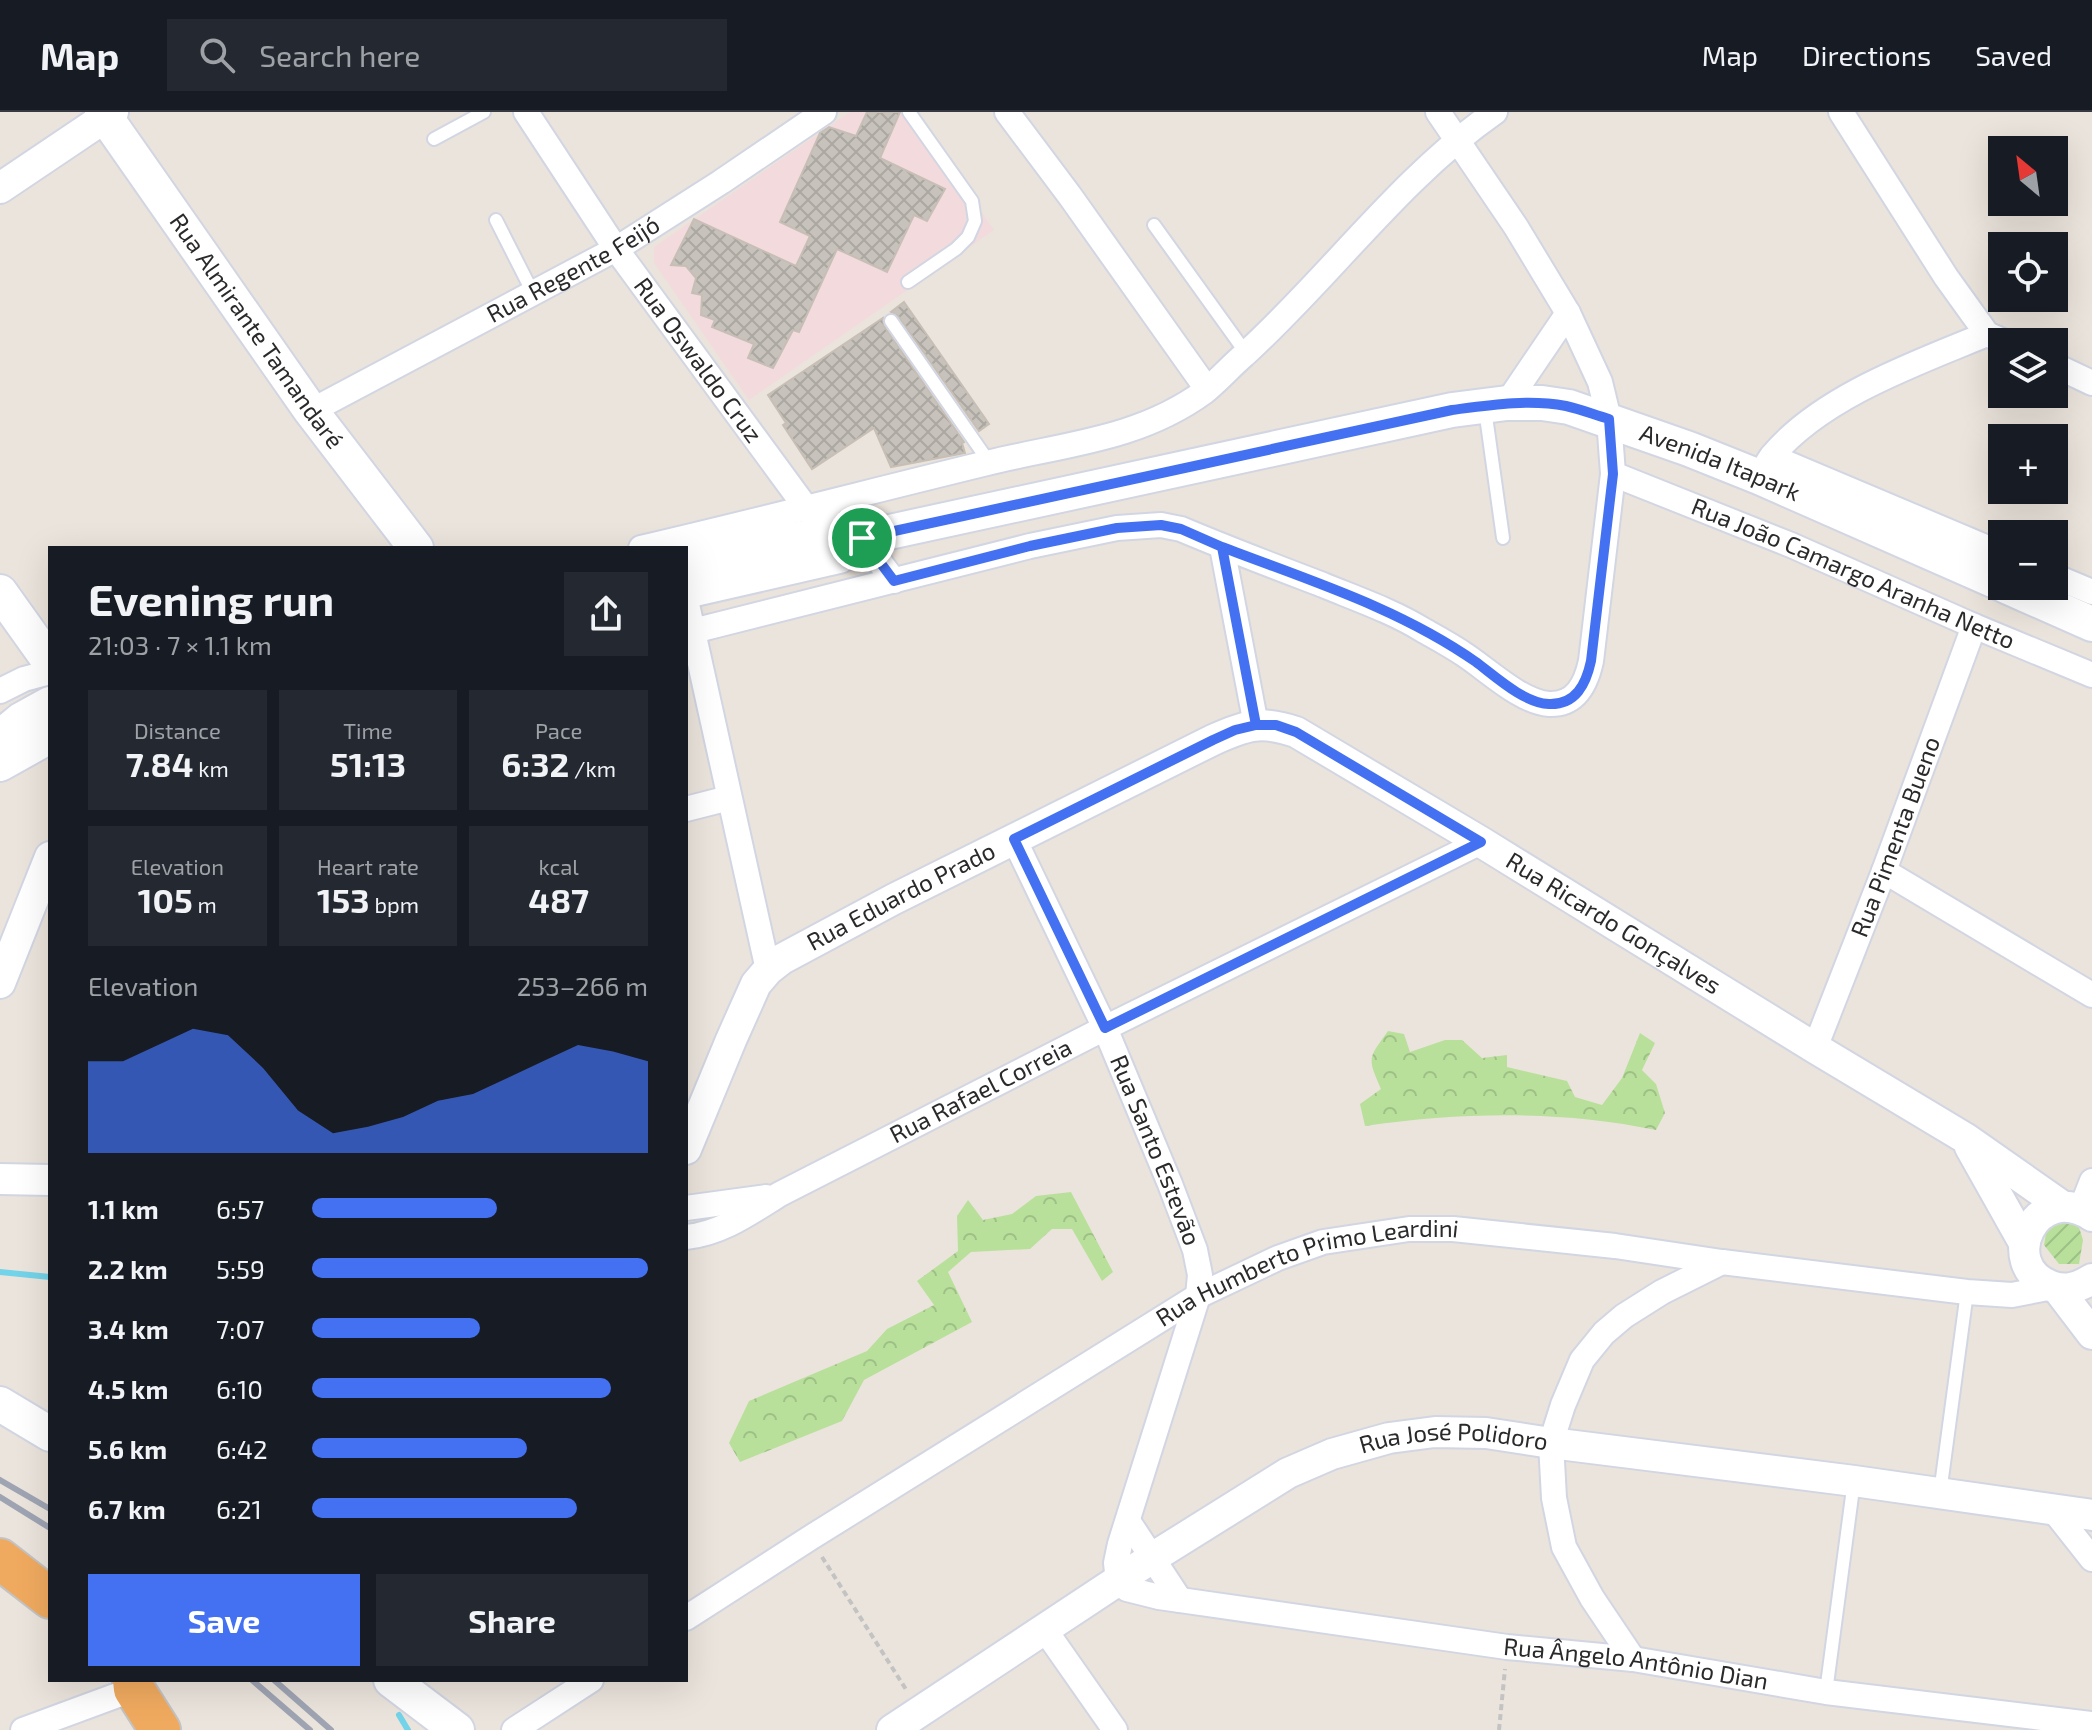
<!DOCTYPE html>
<meta charset="utf-8">
<style>
:root{--surface:#171b24;--page:#242831;--text:#f1f3f6;--muted:#9ea1a6;--line:#363941;--accent:#4371f2}
body{margin:0;font-family:"Exo 2",sans-serif;background:var(--page);color:var(--text);height:100vh;display:flex;flex-direction:column;font-size:30px;white-space:nowrap}
*{box-sizing:border-box;margin:0}
p{font-size:26px;color:var(--muted)}
.icon{flex:none;width:44px;height:44px;fill:none;stroke:currentColor;stroke-width:2;stroke-linecap:round;stroke-linejoin:round}
.map{position:relative;flex:1;overflow:hidden}
.sheet{position:absolute;left:48px;top:434px;width:640px;height:1136px;display:flex;flex-direction:column;background:var(--surface);border-radius:0px;box-shadow:0 8px 32px #0002}
.sheet>*{flex:none}
.needle{width:52px;rotate:331deg}
.tools{position:absolute;left:1988px;top:24px;display:grid;gap:16px}
.tools a{display:grid;place-items:center;width:80px;height:80px;border-radius:0px;background:var(--surface);box-shadow:0 8px 32px #0002;font-size:40px}
.pin{position:absolute;display:grid;place-items:center;width:68px;height:68px;color:#fff;margin:-34px;border:4px solid #fff;border-radius:50%;box-shadow:0 2px 8px #0007}
.round{display:grid;place-items:center;flex:none;width:84px;height:84px;border-radius:0px;background:var(--page)}
.overview{display:flex;align-items:center;justify-content:space-between;height:136px;padding:0 40px}
h1{font-size:44px;font-weight:700;line-height:60px}
.stats{display:grid;grid-template-columns:repeat(3,1fr);gap:12px;height:136px;padding:8px 40px}
.stats div{display:grid;align-content:center;border-radius:0px;background:var(--page);text-align:center}
.stats b{font-size:34px;font-weight:700}
.stats small{font-size:22px;font-weight:400}
.stats p{font-size:22px}
.chart{height:224px;padding:16px 40px}
.chart p{display:flex;justify-content:space-between}
.chart svg{width:100%;height:144px;margin-top:8px;fill:var(--accent);opacity:.7}
.button{display:flex;gap:16px;margin-top:auto;padding:16px 40px}
.button a{flex:1;height:92px;border-radius:0px;background:var(--accent);color:#fff;font-size:32px;font-weight:700;line-height:92px;text-align:center}
.button a+a{background:var(--page);color:var(--text)}
ul{padding:0 40px;list-style:none;font-size:26px}
li{display:grid;grid-template-columns:128px 96px 1fr;align-items:center;height:60px}
li i{height:20px;border-radius:10px;background:var(--accent)}
header{display:flex;align-items:center;gap:48px;box-sizing:border-box;height:112px;padding:0 40px;background:var(--surface);border-bottom:2px solid var(--line)}
header strong{font-size:38px}
nav{display:flex;gap:44px;margin-inline-start:auto;font-size:28px}
.search{width:560px;height:72px;background:var(--page);display:flex;align-items:center;gap:20px;box-sizing:border-box;padding:0 28px;border-radius:0px;color:var(--muted);font-size:30px}
.map>svg:first-child{display:block}
.medical{fill:#f2dadd}
.forest{fill:url(#forest-crowns)}
.garden{fill:url(#garden-furrows)}
.lines{fill:none;stroke-linecap:round;stroke-linejoin:round}
.stream{stroke:#73d3e9;stroke-width:6}
.building{fill:url(#building-cross-hatch);stroke:#c7bfb6;stroke-width:2}
.service-casing{stroke:#d2d6e2;stroke-width:16}
.minor-casing{stroke:#d2d6e2;stroke-width:28}
.tertiary-casing{stroke:#d2d6e2;stroke-width:34}
.secondary-casing{stroke:#d2d6e2;stroke-width:38}
.trunk-casing{stroke:#c3c3c3;stroke-width:44}
.path{stroke:#c3c3c3;stroke-width:4;stroke-dasharray:6 4;stroke-linecap:butt}
.service{stroke:#fff;stroke-width:12}
.minor{stroke:#fff;stroke-width:24}
.tertiary{stroke:#fff;stroke-width:30}
.secondary{stroke:#fff;stroke-width:34}
.trunk{stroke:#f0aa5f;stroke-width:40}
.rail{stroke:#9fa4b3;stroke-width:6}
.route-casing{stroke:#fff;stroke-width:16}
.route{stroke:#4371f2;stroke-width:10}
.labels{text-anchor:middle;stroke-width:8;stroke-linejoin:round;paint-order:stroke}
.street-label{font-size:24px;fill:#2a2a2a;stroke:#fff}
</style>
<header>
<strong>Map</strong>
<div class="search"><svg class="icon" aria-label="search" viewBox="0 0 24 24"><circle cx="10" cy="10" r="6"/><path d="M15 15l6 6"/></svg>Search here</div>
<nav><a>Map</a><a>Directions</a><a>Saved</a></nav>
</header>
<div class="map">
<svg width="2092" height="1618" viewBox="0 0 2092 1618">
<defs>
<pattern id="forest-crowns" width="20" height="18" patternUnits="userSpaceOnUse" patternTransform="scale(2)"><rect width="20" height="18" fill="#b8e09b"/><path d="M2 6a3 3 0 1 1 6 0M12 15a3 3 0 1 1 6 0" fill="none" stroke="#9ec086"/></pattern>
<pattern id="garden-furrows" width="10" height="10" patternUnits="userSpaceOnUse" patternTransform="scale(2)"><rect width="10" height="10" fill="#b8e09b"/><path d="M-1 1l2-2M0 10L10 0M9 11l2-2" fill="none" stroke="#9ec086"/></pattern>
<pattern id="building-cross-hatch" width="8" height="8" patternUnits="userSpaceOnUse" patternTransform="scale(2)"><rect width="8" height="8" fill="#c7c2bb"/><path d="M0 0l8 8M0 8l8-8" fill="none" stroke="#aba7a1"/></pattern>
</defs>
<rect width="100%" height="100%" fill="#ebe4dc"/>
<path class="medical" d="M850,0H912L994,118L749,288L654,151V135Z"/>
<path class="forest" d="M1388,919L1404,922L1410,940L1445,928H1462L1482,946L1507,943V955L1567,969L1575,985L1602,993L1622,966L1640,921L1655,931L1642,958L1656,972L1665,1001L1656,1018C1560,998 1462,1000 1365,1014L1360,992L1381,977C1367,945 1368,947 1388,919Z
M1071,1080L1113,1160L1102,1169L1072,1117H1052L1030,1137L971,1140L948,1160L972,1210L864,1268L842,1309L740,1350L729,1331L749,1289L867,1239L887,1217L934,1193L917,1169L958,1139L957,1104L968,1088L983,1108L1012,1102L1036,1084Z"/>
<path class="garden" d="M2048,1109H2077L2083,1128L2079,1152H2059L2044,1133Z"/>
<g class="lines">
<path class="stream" d="M0,1160L50,1165
M399,1603L408,1618"/>
</g>
<path class="building" d="M867,0H900L880,46L945,77L927,109L914,103L887,160L837,137L799,220L793,218L773,256L748,246L754,232L712,215L715,208L701,203L702,183L692,181L696,166L686,154L671,153L694,107L796,154L810,124L780,110L808,48L820,21L829,15L856,24Z
M904,190L989,312L979,319L898,204L891,200Z
M883,206L884,214L964,330L962,331L965,341L891,355L874,316L812,357L783,313L786,311L768,283Z"/>
<g class="lines">
<g class="service-casing">
<path id="service" d="M434,27L484,0
M496,108L533,181
M1154,113L1246,241
M908,170L956,137L968,125L975,109L972,89L909,0
M891,209L989,350
M1485,297L1503,426
M1940,1381L1967,1180
M1826,1580L1854,1369"/>
</g>
<g class="minor-casing">
<g id="minor">
<path id="s1" d="M526,0L616,137L807,397L862,426L894,469"/>
<path d="M1007,0L1070,84L1207,277"/>
<path d="M1841,0L1946,165L1987,222L2005,230"/>
<path d="M2054,253L2092,271"/>
<path d="M1507,291L1568,201"/>
<path id="s2" d="M311,299L616,137L721,70L824,0"/>
<path d="M1772,345L2002,442"/>
<path id="s3" d="M1613,362L1791,433L1974,514L2092,563"/>
<path d="M1759,365C1763,359 1767,351 1772,344C1822,284 1917,251 1987,222"/>
<path d="M1222,435L1256,613"/>
<path d="M641,436C757,409 872,379 987,351C1064,332 1138,328 1204,280C1218,269 1230,255 1244,243C1330,165 1399,67 1495,0"/>
<path d="M2054,464L2092,480"/>
<path d="M686,488L768,858"/>
<path d="M693,519L1030,434L1117,416L1161,413L1181,417C1228,437 1276,455 1323,473C1357,487 1392,499 1423,518C1437,526 1452,534 1465,543C1488,558 1521,590 1549,592C1576,593 1586,572 1591,549L1613,362L1609,307L1600,270L1568,201L1516,115L1438,0"/>
<path d="M0,579L24,567L50,560"/>
<path d="M686,697L729,686"/>
<path id="s4" d="M1014,727L1105,916L1170,1072L1195,1138L1200,1163L1198,1184L1120,1432L1116,1451L1118,1469L1127,1477L1159,1485L1507,1535L1633,1547L1826,1580L2092,1612"/>
<path d="M1884,759L2092,883"/>
<path id="s5" d="M1815,936L1884,759L1974,514"/>
<path d="M686,1096L766,1085"/>
<path d="M2081,1097L2092,1069"/>
<path id="s6" d="M686,1125C721,1122 751,1100 780,1082L1105,916L1481,730"/>
<path d="M2054,1399L2092,1447"/>
<path d="M1128,1409L1180,1488"/>
<path id="s7" d="M686,1506L810,1426L1198,1184L1278,1146L1323,1130L1409,1117H1453L1615,1134L1722,1150L1967,1180L2012,1183L2053,1175"/>
<path d="M1045,1518L1115,1618"/>
<path d="M1633,1547L1592,1486L1564,1435L1554,1386L1551,1331L1563,1293L1582,1248L1604,1221L1624,1204L1662,1180L1722,1150"/>
<path d="M23,1618L134,1577"/>
<path d="M514,1618L591,1568"/>
</g>
</g>
<g class="tertiary-casing">
<g id="tertiary">
<path d="M0,76L113,0"/>
<path d="M0,871L50,745"/>
<path d="M1970,1035L2024,1131"/>
<path id="s8" d="M686,1037L731,928L756,872L768,858L782,847L894,787L1213,628C1246,613 1261,608 1296,620L1481,730L1815,936L1965,1026L2062,1094"/>
<path d="M0,1067L50,1068"/>
<path d="M2092,1104C2036,1067 1995,1153 2051,1174C2066,1180 2079,1175 2092,1167"/>
<path d="M2057,1176L2092,1222"/>
<path id="s9" d="M892,1618L1152,1446L1288,1361L1332,1342L1389,1326L1435,1320L1486,1321L1551,1331L1854,1369L2092,1403"/>
</g>
</g>
<g class="secondary-casing">
<g id="secondary">
<path id="s10" d="M102,0L311,299L416,436"/>
<path id="s11" d="M686,450L834,420L862,426L1452,298L1507,291H1542L1569,295L1689,337L1759,365L2002,472"/>
<path d="M2006,474L2092,512"/>
<path d="M686,479L839,444L862,426"/>
<path d="M0,480L50,550"/>
<path d="M0,625L21,608L50,592"/>
<path d="M0,652L50,624"/>
<path d="M0,1292L50,1322"/>
<path d="M391,1568L457,1618"/>
</g>
</g>
<g class="trunk-casing">
<path id="trunk" d="M0,1447L50,1486
M133,1568L134,1577L160,1618"/>
</g>
<path class="path" d="M822,1445L907,1579
M1499,1618L1505,1557"/>
<use href="#service" class="service"/>
<use href="#minor" class="minor"/>
<use href="#tertiary" class="tertiary"/>
<use href="#secondary" class="secondary"/>
<use href="#trunk" class="trunk"/>
<path class="rail" d="M0,1368L50,1397
M0,1385L50,1416
M252,1568L310,1618
M274,1568L331,1618"/>
</g>
<g class="lines">
<g class="route-casing">
<path id="route" d="M862,426L894,469L1030,434L1117,416L1161,413L1181,417L1222,435L1256,613L1235,618L1213,628L1014,727L1105,916L1481,730L1296,620L1276,613H1256L1222,435C1308,468 1399,496 1476,550C1496,565 1524,591 1549,592C1576,593 1586,572 1591,549L1613,362L1609,307C1595,303 1580,297 1566,294C1528,287 1490,293 1452,298L862,426"/>
</g>
<use href="#route" class="route"/>
</g>
<g class="labels">
<g class="street-label">
<text dy="8" stroke="none"><textPath href="#s2" startOffset="298">Rua Regente Feijó</textPath></text>
<text dy="8" stroke="none"><textPath href="#s10" startOffset="268">Rua Almirante Tamandaré</textPath></text>
<text dy="8" stroke="none"><textPath href="#s1" startOffset="302">Rua Oswaldo Cruz</textPath></text>
<text dy="8" stroke="none"><textPath href="#s11" startOffset="1062">Avenida Itapark</textPath></text>
<text dy="8" stroke="none"><textPath href="#s3" startOffset="260">Rua João Camargo Aranha Netto</textPath></text>
<text dy="8" stroke="none"><textPath href="#s5" startOffset="226">Rua Pimenta Bueno</textPath></text>
<text dy="8" stroke="none"><textPath href="#s8" startOffset="350">Rua Eduardo Prado</textPath></text>
<text dy="8" stroke="none"><textPath href="#s8" startOffset="1156">Rua Ricardo Gonçalves</textPath></text>
<text dy="8" stroke="none"><textPath href="#s6" startOffset="330">Rua Rafael Correia</textPath></text>
<text dy="8" stroke="none"><textPath href="#s4" startOffset="342">Rua Santo Estevão</textPath></text>
<text dy="8" stroke="none"><textPath href="#s7" startOffset="718">Rua Humberto Primo Leardini</textPath></text>
<text dy="8" stroke="none"><textPath href="#s9" startOffset="644">Rua José Polidoro</textPath></text>
<text dy="8" stroke="none"><textPath href="#s4" startOffset="1320">Rua Ângelo Antônio Dian</textPath></text>
</g>
</g>
</svg>
<div class="tools">
<a><svg class="needle" viewBox="-14 -14 28 28"><path d="M0-13l5 13h-10z" fill="#e53935"/><path d="M0 13l5-13h-10z" fill="#9ea1a6"/></svg></a>
<a><svg class="icon" aria-label="locate" viewBox="0 0 24 24"><circle cx="12" cy="12" r="6"/><path d="M12 2v4M12 18v4M2 12h4M18 12h4"/></svg></a>
<a><svg class="icon" aria-label="layers" viewBox="0 0 24 24"><path d="M12 4l9 5-9 5-9-5zM3 14l9 5 9-5"/></svg></a>
<a>+</a>
<a>−</a>
</div>
<div class="pin" style="left:862px;top:426px;background:#1e9e55"><svg class="icon" aria-label="arrive" viewBox="0 0 24 24"><path d="M6 21V4h12l-3 4 3 4H6"/></svg></div>
<section class="sheet">
<div class="overview"><div><h1>Evening run</h1><p>21:03 · 7 × 1.1 km</p></div><a class="round"><svg class="icon" aria-label="share" viewBox="0 0 24 24"><path d="M12 15V3M7 8l5-5 5 5M5 13v7h14v-7"/></svg></a></div>
<div class="stats">
<div><p>Distance</p><b>7.84<small> km</small></b></div>
<div><p>Time</p><b>51:13</b></div>
<div><p>Pace</p><b>6:32<small> /km</small></b></div>
</div>
<div class="stats">
<div><p>Elevation</p><b>105<small> m</small></b></div>
<div><p>Heart rate</p><b>153<small> bpm</small></b></div>
<div><p>kcal</p><b>487</b></div>
</div>
<div class="chart"><p><span>Elevation</span>253–266 m</p>
<svg viewBox="0 0 160 44" preserveAspectRatio="none"><path d="M0 44V16L10 16L20 11L30 6L40 8L50 18L60 31L70 38L80 36L90 33L100 28L110 26L120 21L130 16L140 11L150 13L160 16V44z"/></svg>
</div>
<ul>
<li><b>1.1 km</b>6:57<i style="width:55%"></i></li>
<li><b>2.2 km</b>5:59<i style="width:100%"></i></li>
<li><b>3.4 km</b>7:07<i style="width:50%"></i></li>
<li><b>4.5 km</b>6:10<i style="width:89%"></i></li>
<li><b>5.6 km</b>6:42<i style="width:64%"></i></li>
<li><b>6.7 km</b>6:21<i style="width:79%"></i></li>
</ul>
<div class="button"><a>Save</a><a>Share</a></div>
</section>
</div>
